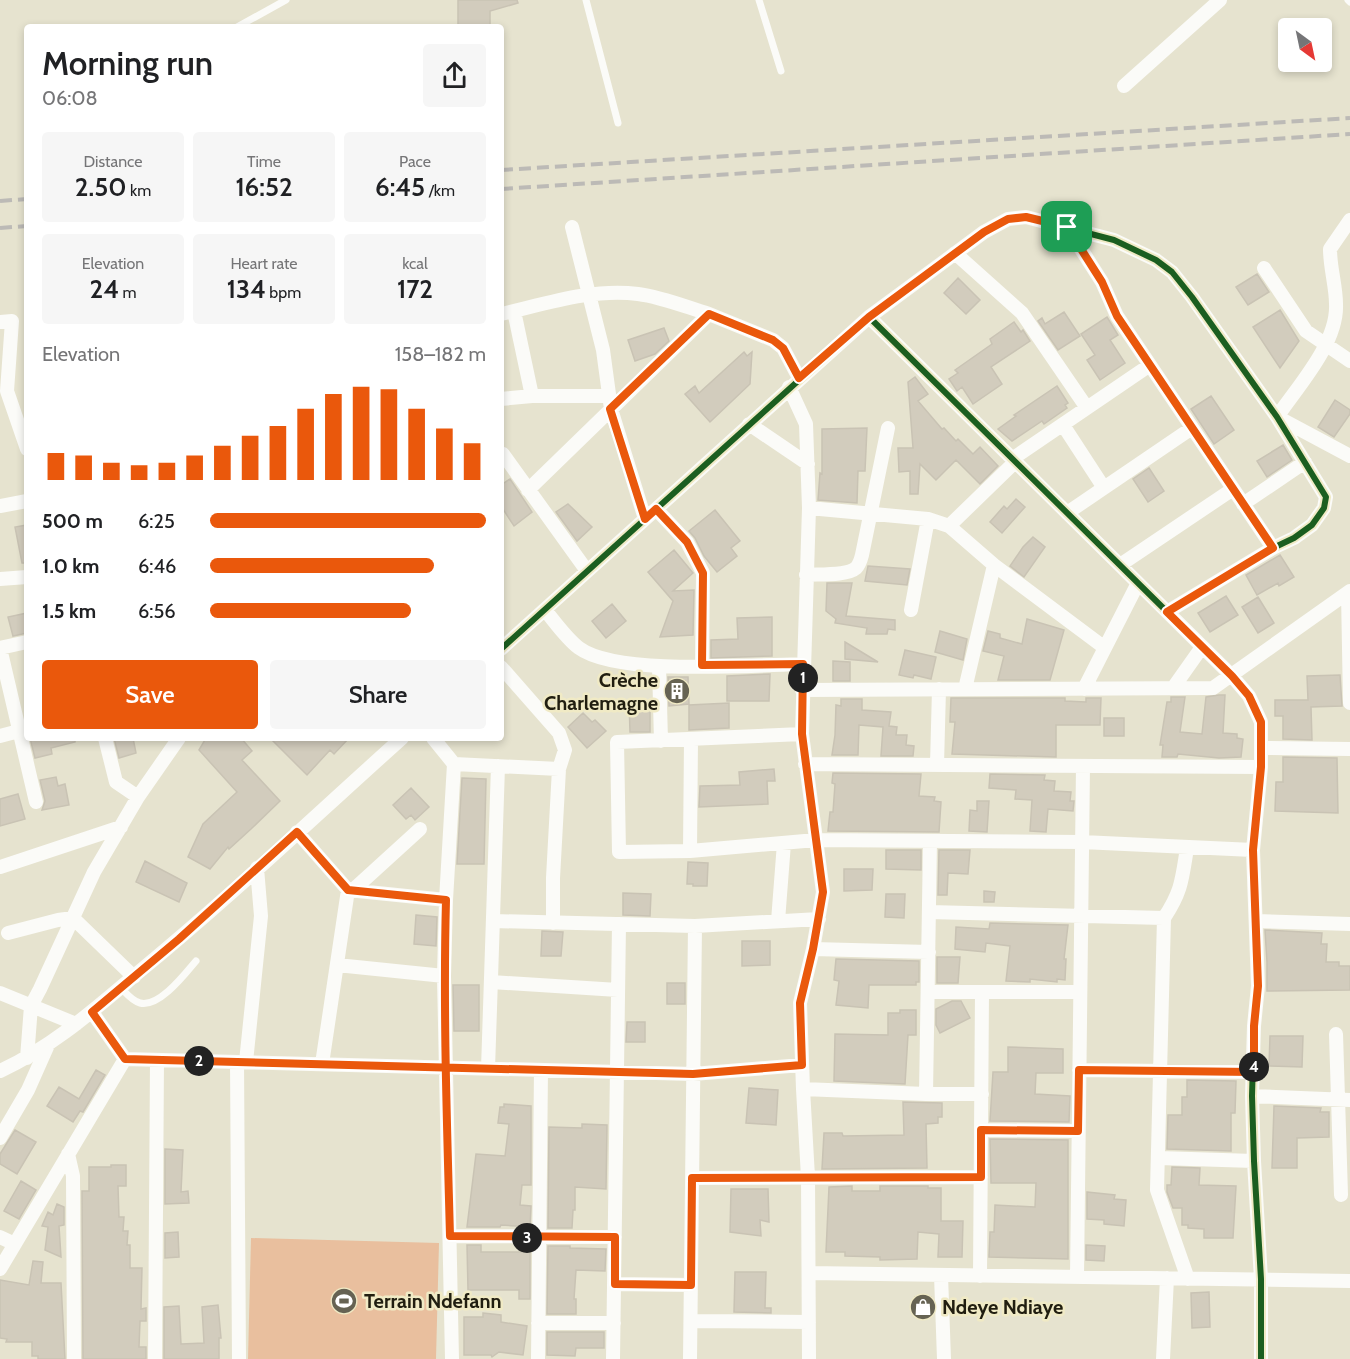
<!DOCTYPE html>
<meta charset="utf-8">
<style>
:root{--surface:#fff;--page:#f6f6f6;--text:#202124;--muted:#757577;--accent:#ea580c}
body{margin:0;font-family:Cabin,sans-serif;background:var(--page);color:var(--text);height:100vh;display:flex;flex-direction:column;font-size:22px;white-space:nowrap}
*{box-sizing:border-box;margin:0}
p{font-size:20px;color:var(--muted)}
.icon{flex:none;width:33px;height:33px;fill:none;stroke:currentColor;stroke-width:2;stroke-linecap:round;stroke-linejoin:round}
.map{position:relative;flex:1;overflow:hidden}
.details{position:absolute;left:24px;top:24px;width:480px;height:717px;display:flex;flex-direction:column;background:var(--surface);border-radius:6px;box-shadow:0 3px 9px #0003}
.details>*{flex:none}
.needle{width:39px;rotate:147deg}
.fabs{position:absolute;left:1278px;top:18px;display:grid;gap:12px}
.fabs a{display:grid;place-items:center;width:54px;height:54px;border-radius:6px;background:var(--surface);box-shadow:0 3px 9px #0003;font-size:30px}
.pin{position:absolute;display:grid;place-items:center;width:51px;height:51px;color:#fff;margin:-26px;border-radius:12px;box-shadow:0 3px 9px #0006}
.km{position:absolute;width:30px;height:30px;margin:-15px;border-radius:50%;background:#222;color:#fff;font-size:16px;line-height:30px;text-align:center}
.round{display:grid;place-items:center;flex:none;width:63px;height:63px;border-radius:6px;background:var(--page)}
.head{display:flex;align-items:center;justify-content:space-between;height:102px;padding:0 18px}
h1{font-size:33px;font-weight:600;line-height:45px}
.metrics{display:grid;grid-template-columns:repeat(3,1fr);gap:9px;height:102px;padding:6px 18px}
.metrics div{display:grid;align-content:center;border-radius:6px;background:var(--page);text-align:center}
.metrics b{font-size:26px;font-weight:600}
.metrics small{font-size:16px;font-weight:400}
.metrics p{font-size:16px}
.chart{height:168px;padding:12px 18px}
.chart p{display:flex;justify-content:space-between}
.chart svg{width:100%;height:108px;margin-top:6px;stroke:var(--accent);stroke-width:6}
.primary-button{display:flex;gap:12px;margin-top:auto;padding:12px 18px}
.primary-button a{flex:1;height:69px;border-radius:6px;background:var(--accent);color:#fff;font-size:24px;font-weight:600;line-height:69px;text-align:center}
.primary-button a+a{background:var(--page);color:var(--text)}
ul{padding:0 18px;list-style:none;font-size:20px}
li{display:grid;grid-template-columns:96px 72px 1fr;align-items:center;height:45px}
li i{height:15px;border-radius:8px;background:var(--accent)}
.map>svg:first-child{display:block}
.green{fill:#e9bf9e}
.building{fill:#d2ccbd;stroke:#c9c3b4;stroke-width:1.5}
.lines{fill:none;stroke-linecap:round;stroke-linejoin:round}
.service{stroke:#fbfbf8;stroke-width:7}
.minor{stroke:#fbfbf8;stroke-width:14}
.rail{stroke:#bcbab6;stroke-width:4;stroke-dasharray:12 6;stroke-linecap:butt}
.cycleway-casing{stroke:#f0eac5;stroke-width:10}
.cycleway{stroke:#1b5e20;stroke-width:6}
.route-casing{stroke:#fff;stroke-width:12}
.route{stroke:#ea580c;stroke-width:8}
.labels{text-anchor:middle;stroke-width:5;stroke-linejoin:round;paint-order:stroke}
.poi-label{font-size:20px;font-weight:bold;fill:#211e10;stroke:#f0eac5;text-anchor:start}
</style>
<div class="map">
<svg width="1350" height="1359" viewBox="0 0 1350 1359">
<rect width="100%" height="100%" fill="#e6e3cf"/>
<path class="green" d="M251,1238L439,1243L436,1359H248Z"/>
<path class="building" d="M458,0H517L518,3L490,11V27H458Z
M1257,274L1269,292L1248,305L1236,287Z
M958,278L980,300L966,314L944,293Z
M1280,310L1299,341L1280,368L1253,327Z
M1064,312L1080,336L1058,350L1038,321L1042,318L1045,324Z
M1107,317L1118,335L1110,340L1125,363L1100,380L1087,360L1095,355L1081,334Z
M1014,322L1021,332L1023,330L1030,341L991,367L1002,384L973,404L962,387L957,391L949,379L958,373L955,370L992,344L990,339Z
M664,328L669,341L655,354L635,361L628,340Z
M744,352L747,356L752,352L750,384L710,422L685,394L695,386L699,393Z
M915,377L928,394L918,401L942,429L944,428L956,441L958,439L973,454L980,447L998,466L980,484L956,460L936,480L920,464L918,494H910V471L899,472L898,448H913L908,382Z
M1057,386L1068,403L1065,405L1067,408L1044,424L1042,421L1012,441L998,429L1016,416L1014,415Z
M1211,396L1234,430L1214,444L1191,409Z
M1335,400L1350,410V414L1334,437L1318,427Z
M867,428L865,471H858L857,503L818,500L820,473L822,474V429Z
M1283,445L1292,460L1267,477L1257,461Z
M1149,468L1164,491L1148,502L1133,479Z
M510,479L532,512L514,526L501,506V485Z
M1016,499L1025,507L1002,533L990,522L1004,506L1007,509Z
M568,504L592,527L577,541L556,512Z
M715,510L740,541L731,548L737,556L717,572L704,556L695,538L689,531Z
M27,525V563H22L15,527Z
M1033,537L1045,547L1024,577L1010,566L1023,547Z
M674,550L693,573L673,591L694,590L693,635L660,637L673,601L648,572Z
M1280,555L1294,577L1279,586L1278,583L1257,595L1246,575Z
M868,566L910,569L907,585L865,581Z
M827,583H852L846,616L895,620V630L888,629L887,634H866L867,628L835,623L836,619L826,611Z
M1226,596L1238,615L1210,632L1198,613Z
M1258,597L1274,623L1258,633L1242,607Z
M612,604L626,621L606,638L592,621Z
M27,613V633L13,636L8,617Z
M772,617V656L711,658V640L738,639L737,618Z
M1027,619L1064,630L1050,680H998L1004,656L983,651L988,631L1000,634V638L1022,644Z
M940,631L967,639L963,660L935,652Z
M845,642L878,662L845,659Z
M905,650L936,657L931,679L914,675L913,678L899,675Z
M833,661L850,662V681H833Z
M770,674L769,701H727V676Z
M1340,675L1342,706L1311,707L1312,740L1283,739V716H1275V700H1308L1307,676Z
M668,677H688L689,704L669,706Z
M1219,695H1225L1223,733L1237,734V738L1243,739L1241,757L1219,758L1178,754L1177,757H1162L1163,745H1160L1167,702H1171V697H1185L1180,732L1202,734L1206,697Z
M951,698H1065V701L1086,702V698H1101L1100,725H1056V757L952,754L955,722H950Z
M841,699H862V710L891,712L889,726L897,727L896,735H907L906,745L914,746L913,756H881L883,727L859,725L858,755H832L835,735L836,705L841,706Z
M629,701H650V732H630Z
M729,703V728L689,730V705Z
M583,713L592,722L595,720L606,731L587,748L568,727Z
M1104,718H1124V736H1104Z
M30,738H75V742L51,748L52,754L35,758Z
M114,738H133L136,753L119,758Z
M206,738H241L252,751L242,760L280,801L251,829L229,849L228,847L210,869L188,857L203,824L237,792L199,750Z
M270,738H349L334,754L330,750L307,775Z
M1283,757L1337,758L1338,813L1275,811L1276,782H1283Z
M774,769L775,781H767L768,804L699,807L700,786L740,785L739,772Z
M833,773L921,774L919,796L935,797L934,801L941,802L939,832L828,831L830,812H833L835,784L832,783Z
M990,774L1045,775L1044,780L1055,781L1054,791L1071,792L1070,801H1074L1073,811L1048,809L1046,832L1030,831L1032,800L1015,799L1016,790L989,788Z
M56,777L58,786L65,784L69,805L42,810L45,801L40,780Z
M462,778L486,779L484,864H457Z
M411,788L429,807L415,820L411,815L406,819L393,805Z
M18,794L25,819L0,826V799Z
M977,801H989L987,832L969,831L970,810L977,811Z
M886,850H921V870L886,869Z
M939,850H970L968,874L948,873L947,895H938Z
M145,861L187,883L179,902L136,882Z
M688,862L708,863L707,886H693V884H687Z
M844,869H873L872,890L844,891Z
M984,891L995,892L994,902H984Z
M623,893L651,894L650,916L623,915Z
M886,894H905L904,918L885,917Z
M416,915L437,917L436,946L414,944Z
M990,923L1068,925L1064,959H1066L1065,980L1057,979V982L1030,979V982L1006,981L1010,946L986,943L985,952L955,949L956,927L989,929Z
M1265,930L1322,933L1321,944H1327L1326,962H1339V966H1350V990L1267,991V962Z
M542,931L563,932L561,956H541Z
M742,941H770V965L742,966Z
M937,957H960L958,983H937Z
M836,959L919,961V982H916V985H869L868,1008L836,1005L839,981L834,980Z
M667,983H685V1004H667Z
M453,985H479V1031H454Z
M952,1001H961L970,1018L940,1033L936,1025V1009Z
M900,1010H916V1035H908L905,1084L834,1081L835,1034L888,1035V1013H900Z
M627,1022H645V1042H626Z
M1270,1036H1303L1302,1067L1269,1066Z
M1008,1047L1063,1049V1073H1036L1035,1094L1070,1096L1069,1122L990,1121L993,1072H1008Z
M96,1070L105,1075L83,1112L80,1111L73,1122L47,1106L59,1087L79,1099Z
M1187,1080L1236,1081L1235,1113H1231V1151L1167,1149L1168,1115H1182V1097H1187Z
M749,1088L778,1090L776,1125L746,1123Z
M903,1102L942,1103V1117H938V1123L926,1124L927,1168L822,1169L824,1133H842L843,1136L904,1135Z
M504,1104L531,1106V1185H522L520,1205L531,1206L530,1227L501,1225L500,1227H467L476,1154L505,1156L509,1124L498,1123L500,1107H504Z
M1274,1106L1321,1108L1320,1112H1329V1137L1297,1138V1168H1272Z
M582,1124L607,1125L606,1189L575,1187V1210H573L572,1228H548L549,1127L582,1128Z
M15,1130L36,1142L17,1174L0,1164V1154Z
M990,1139L1068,1140V1259L989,1257L990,1232H994L995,1205L1035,1207L1036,1183H991Z
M165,1149L183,1150L181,1192L188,1191L189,1203L165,1204Z
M111,1165H126V1186H118L119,1217H124L123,1231H128L127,1245H130V1268H142L141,1309L146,1308V1321H140L139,1347H146V1359H83L82,1191H89V1167H111Z
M1172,1167L1200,1168L1199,1185L1236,1186L1233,1238H1204V1229L1188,1228V1225H1182V1208H1173L1167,1192V1185H1171Z
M21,1181L36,1190L19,1219L4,1211Z
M852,1186V1191H880V1186H928V1188H941V1221H963L962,1257H938L939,1234L918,1232L917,1259L880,1260V1257L845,1256V1252H826L829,1187Z
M731,1189H768L769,1222L760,1220L761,1236L730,1232Z
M1087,1192L1115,1195L1114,1199L1126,1200L1124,1226L1104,1224V1220L1087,1219Z
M57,1204L64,1207V1225L59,1226L61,1257L45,1250L48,1227L42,1226L48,1212L53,1215Z
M178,1232L179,1257L165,1258V1233Z
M467,1245H481V1252H530V1299H519V1290H468Z
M1086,1245L1105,1246L1104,1261L1086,1260Z
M548,1246H570V1248L606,1249L605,1271L576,1270L574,1299H576V1314H547Z
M33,1261L43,1262L41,1283H61L65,1359H38V1356H32V1342H6L7,1339L0,1338V1280L29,1285Z
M735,1272H766L765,1308H771V1313L734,1312Z
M1209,1292L1210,1327L1192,1328L1191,1293Z
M218,1305L221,1338H219V1359H164V1307L179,1306L181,1344L204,1343L202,1307Z
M483,1313L501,1315V1322L527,1326L523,1355L499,1352L492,1357L491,1355H464V1317H483Z
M547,1332H604V1348H576L575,1356L547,1355Z"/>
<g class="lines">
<path class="service" d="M586,0L618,123
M759,0L781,71
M1348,0L1350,2
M237,27L286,0
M121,988C126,993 132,1001 140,1003C159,1008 185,974 196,961"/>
<path class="minor" d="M1124,86L1220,0
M1350,220L1330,249C1330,268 1336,286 1336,304C1338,343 1298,386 1277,417L1350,456
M572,227L603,350L611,409L645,519
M1067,227L1102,282L1117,316L1273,548
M955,253L1022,313L1087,408
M1264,268L1306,331L1350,361
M514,311L532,396
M501,314C545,304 592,288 638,294C662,297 686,307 709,314
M869,317L1232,676L1249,696L1261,722V767L1253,850L1258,986L1254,1026L1252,1096L1254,1161L1261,1279V1359
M0,322L12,321L7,391L27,449
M789,387L806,424L809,508L802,734L823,892L813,949L800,1003L803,1089L808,1177L809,1359
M501,399L532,396H609
M749,424L808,464
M1063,425L1104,488
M503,454L587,571
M1012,459L1150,365
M528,490L709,314L773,340L783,348L799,378
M1243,504L1305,462
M0,506L27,501
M809,508L928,519L949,526L994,565L1105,648
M656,509L687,542L703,573L702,665
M1067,513L1192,428
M949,526L1015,462
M1120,565L1233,489
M806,575C818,574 847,576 856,568C859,565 861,559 862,555L888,428
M0,579L27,577
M1348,593L1350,703
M545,610C555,622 566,638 579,648C617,676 752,665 803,664
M911,610L928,519
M0,648L36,802
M0,648L27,642
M501,649L869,317L984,232L1008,219L1026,217L1114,240L1156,260L1172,272L1192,297L1277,417L1326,497L1324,508L1312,525L1294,538L1273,548L1167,612
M659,666L661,741
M1173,688L1202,647
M965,689L994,565
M1084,689L1138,583
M802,690L1213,688L1350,591
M802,734L617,742L619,852L690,851L816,840L1082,842L1253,850
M0,736L19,731
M105,738L116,782L138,797
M433,738L454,764L446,900L444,976L452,1359
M1261,748L1350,749
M454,764L559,769L565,750L559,733L501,667
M805,764L1261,767
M937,765L939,689
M297,832L348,890L446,900
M690,851L691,740
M0,867L121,827
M353,890L420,829
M929,912L1164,918C1182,891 1182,879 1187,848
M1164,918L1157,1190L1188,1279
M493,921L695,926L819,919
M778,921L784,843
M1256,921L1350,924
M553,923V878L559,769
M8,933L58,920L73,918L134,977
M813,949L929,952
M337,965L444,976
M491,982L618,990
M928,992H1080
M0,993L76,1024
M92,1012L125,1059
M1336,1034L1341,1195
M27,1058L31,1006L40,989L94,872L138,797L179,738
M125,1059L693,1074L802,1065
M237,1062L239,1359
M246,1062L261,916L257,868
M322,1064L348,890
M488,1069L498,766
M1079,1070L1254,1072
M0,1071C53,1047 96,1008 140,971C230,897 315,816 402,738
M803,1089L926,1094H982
M926,1094L930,841
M1252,1096L1350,1100
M981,1130L1078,1131
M0,1138L28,1090L48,1045
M68,1154L73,1176L74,1359
M1159,1158L1254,1161
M692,1178L981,1177
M450,1236L615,1237
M0,1237L15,1244
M0,1269L125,1059
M809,1273L1350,1281
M941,1275L944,1359
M980,1276L982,992
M1077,1277L1083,766
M614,1284L691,1285
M691,1321L809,1322
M538,1323H614
M155,1359L157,1060
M538,1359L541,1070
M613,1359L619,924
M690,1359L695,926
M1163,1359L1167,1278"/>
<path class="rail" d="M501,170L1350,118
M501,189L1350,134
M0,201L27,199
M0,228L27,226"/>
<g class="cycleway-casing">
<path id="cycleway" d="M869,317L1232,676L1249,696L1261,722V767L1253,850L1258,986L1254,1026L1252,1096L1254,1161L1261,1279V1359
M501,649L869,317L984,232L1008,219L1026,217L1114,240L1156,260L1172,272L1192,297L1277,417L1326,497L1324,508L1312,525L1294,538L1273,548L1167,612"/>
</g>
<use href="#cycleway" class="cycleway"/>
</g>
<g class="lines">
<g class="route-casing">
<path id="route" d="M1067,227L1026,217L1008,219L984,232L869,317L799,378L783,348L773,340L709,314L610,409L645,519L656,509L687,542L703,573L702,665L803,664L802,734L823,892L813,949L800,1003L802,1065L693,1074L125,1059L92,1012L179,939L297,832L348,890L446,900C443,1012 447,1124 450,1236L615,1237V1284L691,1285L692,1178L981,1177V1130L1078,1131L1079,1070L1254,1072V1026L1258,986L1253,850L1261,767V722L1249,696L1232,676L1167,612L1273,548L1117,316L1102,282L1067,227"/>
</g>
<use href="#route" class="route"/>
</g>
<defs>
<g id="building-disc" transform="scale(1.35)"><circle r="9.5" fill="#666353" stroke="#f0eac5"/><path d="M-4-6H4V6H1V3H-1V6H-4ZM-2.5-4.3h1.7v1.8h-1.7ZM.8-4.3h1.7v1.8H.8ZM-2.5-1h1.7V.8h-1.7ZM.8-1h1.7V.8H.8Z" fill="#fff"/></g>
<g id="stadium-disc" transform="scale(1.35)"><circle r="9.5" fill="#666353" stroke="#f0eac5"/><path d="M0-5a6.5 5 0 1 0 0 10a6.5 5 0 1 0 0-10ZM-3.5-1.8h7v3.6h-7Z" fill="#fff"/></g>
<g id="shop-disc" transform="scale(1.35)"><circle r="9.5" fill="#666353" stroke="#f0eac5"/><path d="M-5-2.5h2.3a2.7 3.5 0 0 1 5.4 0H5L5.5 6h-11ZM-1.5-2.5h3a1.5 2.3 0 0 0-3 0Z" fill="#fff"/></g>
</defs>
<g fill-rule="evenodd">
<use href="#building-disc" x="677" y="691"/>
<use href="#stadium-disc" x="344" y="1301"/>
<use href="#shop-disc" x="923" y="1307"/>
</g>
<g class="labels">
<g class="poi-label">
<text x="658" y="687" text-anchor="end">Crèche<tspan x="658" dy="23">Charlemagne</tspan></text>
<text x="364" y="1308">Terrain Ndefann</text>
<text x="942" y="1314">Ndeye Ndiaye</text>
</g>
</g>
</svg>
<div class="fabs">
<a><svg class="needle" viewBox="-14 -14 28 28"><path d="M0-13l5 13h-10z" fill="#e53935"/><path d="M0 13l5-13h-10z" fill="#757577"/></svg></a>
</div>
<div class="pin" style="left:1067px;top:227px;background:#1e9e55"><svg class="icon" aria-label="arrive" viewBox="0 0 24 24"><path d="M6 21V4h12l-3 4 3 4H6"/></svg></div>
<b class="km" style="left:803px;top:678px">1</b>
<b class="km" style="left:199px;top:1061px">2</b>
<b class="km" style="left:527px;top:1238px">3</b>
<b class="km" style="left:1254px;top:1067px">4</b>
<section class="details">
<div class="head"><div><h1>Morning run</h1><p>06:08</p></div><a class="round"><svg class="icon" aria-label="share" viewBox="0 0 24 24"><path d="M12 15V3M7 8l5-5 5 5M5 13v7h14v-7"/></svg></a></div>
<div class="metrics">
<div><p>Distance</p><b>2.50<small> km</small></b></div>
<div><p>Time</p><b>16:52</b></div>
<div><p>Pace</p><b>6:45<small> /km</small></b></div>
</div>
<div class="metrics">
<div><p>Elevation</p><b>24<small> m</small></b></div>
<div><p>Heart rate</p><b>134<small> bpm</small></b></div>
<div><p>kcal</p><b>172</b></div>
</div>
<div class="chart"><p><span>Elevation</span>158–182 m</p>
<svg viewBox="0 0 160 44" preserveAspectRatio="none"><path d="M5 44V33M15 44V34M25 44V37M35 44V38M45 44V37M55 44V34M65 44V30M75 44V26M85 44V22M95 44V15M105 44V9M115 44V6M125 44V7M135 44V15M145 44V23M155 44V29"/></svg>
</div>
<ul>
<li><b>500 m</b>6:25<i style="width:100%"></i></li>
<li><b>1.0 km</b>6:46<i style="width:81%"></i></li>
<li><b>1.5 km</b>6:56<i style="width:73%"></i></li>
</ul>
<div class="primary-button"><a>Save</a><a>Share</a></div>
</section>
</div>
